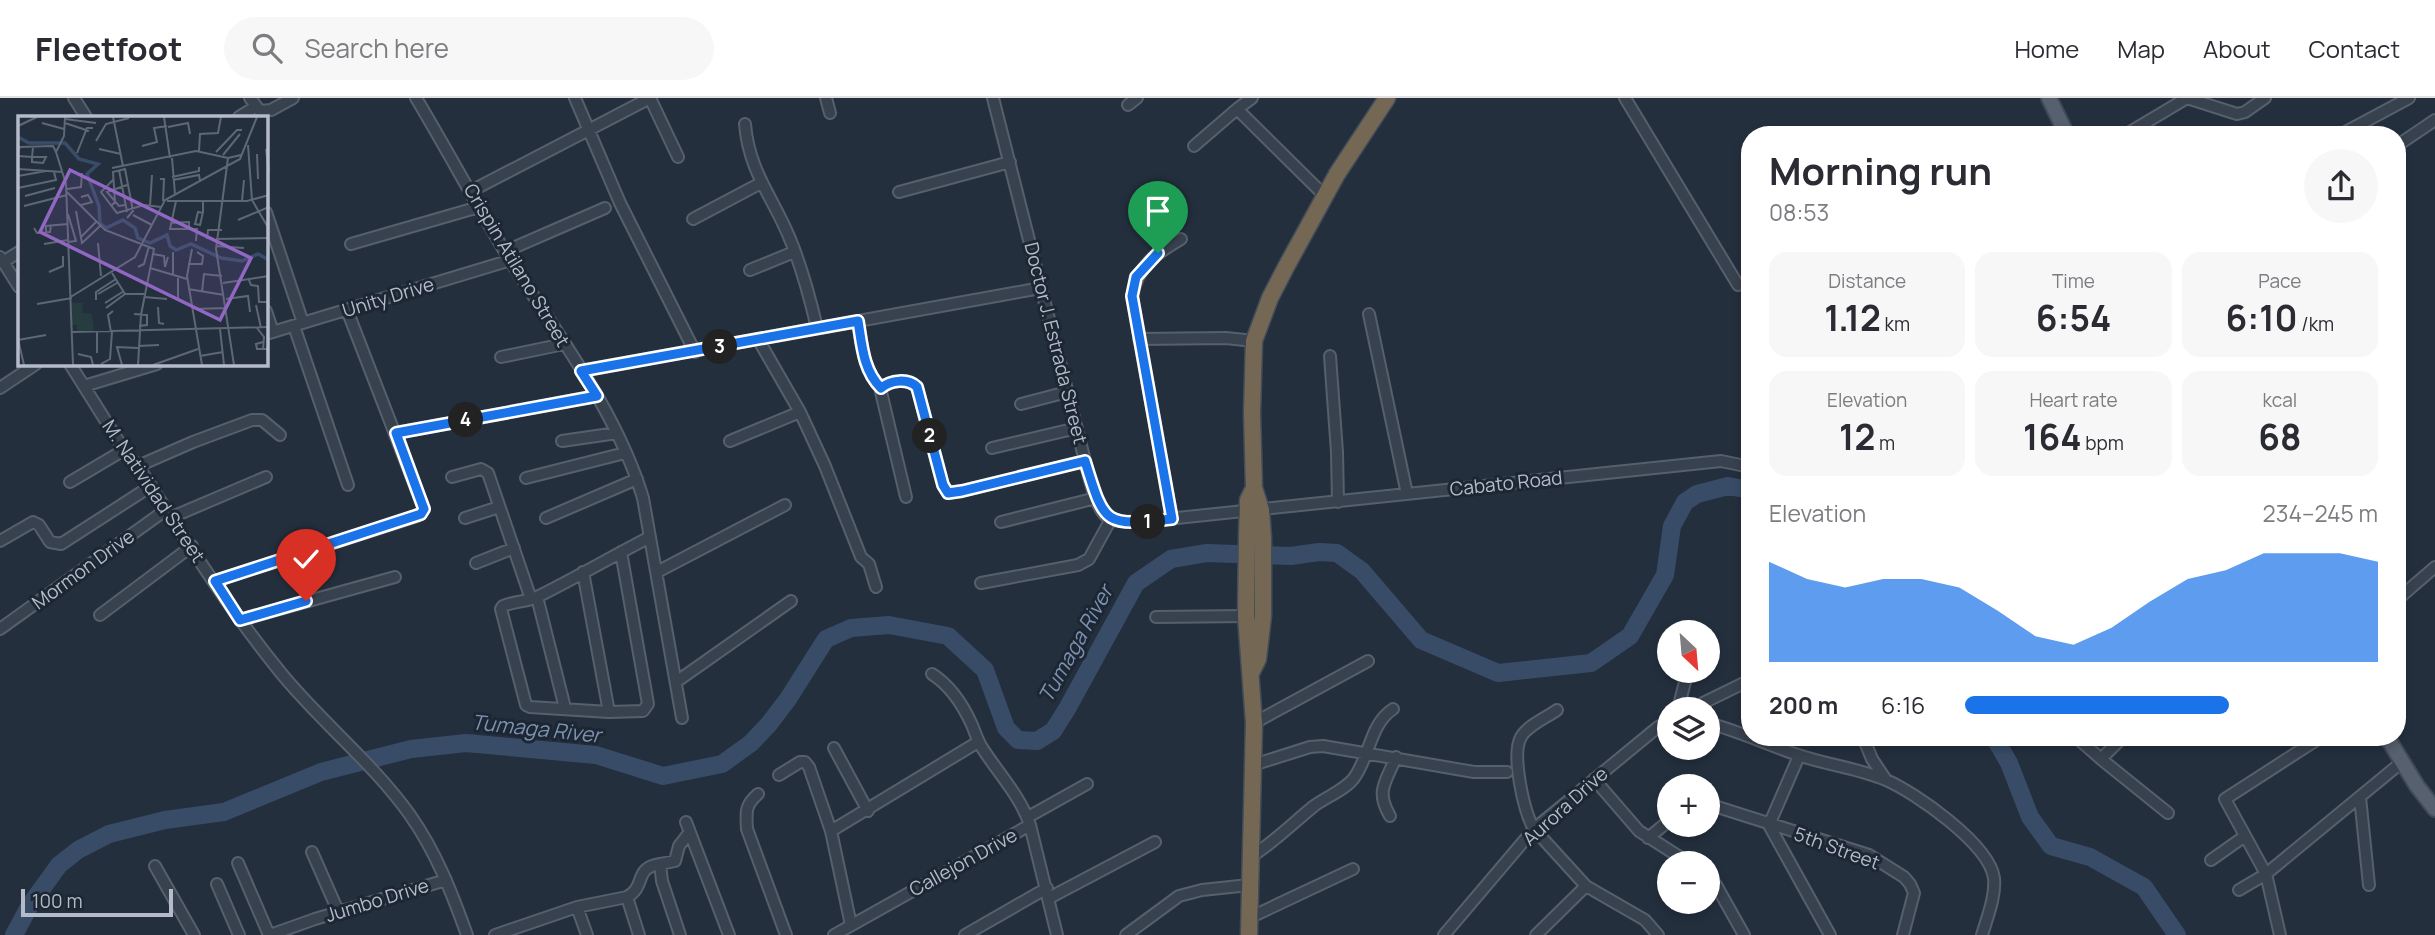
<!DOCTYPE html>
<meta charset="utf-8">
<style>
:root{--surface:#fff;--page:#f7f7f7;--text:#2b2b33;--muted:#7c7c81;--line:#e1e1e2;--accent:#1a73e8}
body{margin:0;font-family:Manrope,sans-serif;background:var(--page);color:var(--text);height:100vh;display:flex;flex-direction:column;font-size:26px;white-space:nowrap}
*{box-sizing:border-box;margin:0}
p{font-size:23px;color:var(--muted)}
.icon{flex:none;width:38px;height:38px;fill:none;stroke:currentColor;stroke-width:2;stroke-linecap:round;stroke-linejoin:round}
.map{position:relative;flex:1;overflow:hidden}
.side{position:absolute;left:1741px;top:28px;width:665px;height:620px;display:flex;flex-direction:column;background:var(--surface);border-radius:28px;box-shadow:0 4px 10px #0003}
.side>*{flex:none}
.needle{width:46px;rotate:154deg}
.fabs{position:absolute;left:1657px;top:522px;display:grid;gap:14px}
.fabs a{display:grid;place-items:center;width:63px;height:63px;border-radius:50%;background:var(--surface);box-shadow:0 4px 10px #0003;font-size:35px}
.scale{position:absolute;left:21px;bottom:18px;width:152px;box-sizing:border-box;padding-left:7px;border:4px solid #b4bcc9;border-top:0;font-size:19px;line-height:24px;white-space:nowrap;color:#b4bcc9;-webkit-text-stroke:5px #1d2633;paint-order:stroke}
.pin{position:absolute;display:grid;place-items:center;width:60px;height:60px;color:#fff;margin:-72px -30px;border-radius:50% 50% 50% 0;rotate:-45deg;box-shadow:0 0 7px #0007}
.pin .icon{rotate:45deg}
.km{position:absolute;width:35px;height:35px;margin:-18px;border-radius:50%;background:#222;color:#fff;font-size:19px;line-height:35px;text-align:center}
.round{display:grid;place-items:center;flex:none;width:74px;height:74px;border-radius:37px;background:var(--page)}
.head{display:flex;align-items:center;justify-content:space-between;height:119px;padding:0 28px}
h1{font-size:38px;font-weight:700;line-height:52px}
.figures{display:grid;grid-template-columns:repeat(3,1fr);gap:10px;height:119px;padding:7px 28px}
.figures div{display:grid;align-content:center;border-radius:18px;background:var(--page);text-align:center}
.figures b{font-size:35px;font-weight:700}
.figures small{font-size:19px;font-weight:400}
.figures p{font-size:19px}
.chart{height:196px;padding:14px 28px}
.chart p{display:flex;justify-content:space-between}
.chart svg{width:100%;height:126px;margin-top:7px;fill:var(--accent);opacity:.7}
ul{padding:0 28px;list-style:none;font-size:23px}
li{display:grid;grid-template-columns:112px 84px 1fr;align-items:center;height:52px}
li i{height:18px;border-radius:9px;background:var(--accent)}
header{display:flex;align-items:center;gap:42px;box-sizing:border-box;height:98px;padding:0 35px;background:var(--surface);border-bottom:2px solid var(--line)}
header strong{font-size:33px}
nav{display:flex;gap:38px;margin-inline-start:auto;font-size:24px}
.search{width:490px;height:63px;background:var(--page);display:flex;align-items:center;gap:18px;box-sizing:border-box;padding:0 24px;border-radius:38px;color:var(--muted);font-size:26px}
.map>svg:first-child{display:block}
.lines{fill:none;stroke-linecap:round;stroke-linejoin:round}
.river{stroke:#394c67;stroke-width:18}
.minor-casing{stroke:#565f6c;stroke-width:14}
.major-casing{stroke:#414a57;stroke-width:18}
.highway-casing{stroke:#434c59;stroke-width:19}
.minor{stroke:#38414e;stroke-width:10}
.major{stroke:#56606e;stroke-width:14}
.highway{stroke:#746855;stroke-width:16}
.route-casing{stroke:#fff;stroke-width:14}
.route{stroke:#1a73e8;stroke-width:9}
.labels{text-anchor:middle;stroke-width:6;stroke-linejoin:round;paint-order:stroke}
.street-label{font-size:19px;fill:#b4bcc9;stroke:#1d2633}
.water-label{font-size:21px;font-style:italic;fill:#7c92b1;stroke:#1d2633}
.inset-river{fill:none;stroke:#394c67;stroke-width:3.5}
.inset-road{fill:none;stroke:#5e6776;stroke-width:2}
.view{fill:#9266c3;fill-opacity:0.15;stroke:#9266c3;stroke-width:3.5}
.inset-edge{fill:none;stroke:#b4bcc9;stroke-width:3.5}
</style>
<header>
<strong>Fleetfoot</strong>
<div class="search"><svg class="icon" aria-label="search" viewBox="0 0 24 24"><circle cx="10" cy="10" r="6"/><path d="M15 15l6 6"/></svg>Search here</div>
<nav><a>Home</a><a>Map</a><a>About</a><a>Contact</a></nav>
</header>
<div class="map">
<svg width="2435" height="837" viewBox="0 0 2435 837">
<rect width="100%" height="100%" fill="#242f3e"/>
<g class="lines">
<path class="river" d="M1994,639L2009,665L2030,719L2051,748L2090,759L2144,789L2177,837
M14,837L30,807L59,767L78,752L109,736L165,722L224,714L321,674L411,651L466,645L596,657L663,678L722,666L751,645L769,626L788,601L826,541L851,530L889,527L948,538L985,572L1006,630L1018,642L1037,643L1053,633L1067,611L1136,485L1171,461L1207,455L1291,458L1319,454L1337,455L1362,473L1421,542L1498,575L1591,565L1630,538L1665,477L1672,428L1685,404L1697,396L1728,388L1750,392"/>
<g class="minor-casing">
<path id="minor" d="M74,0L86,19
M250,0L260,13L271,12L293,0
M416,0C449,55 479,112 513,167C561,241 617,315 643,400L682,620
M575,0L620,105L695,254
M826,0L830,15
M993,0L1085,363C1089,377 1096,415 1110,421C1119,424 1130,424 1139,424L1721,363L1750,369
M1625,0L1738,187
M2187,0L2237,16L2245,14L2265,0
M1128,7L1137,0
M1237,11L1252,0
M239,19L255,9
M745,26C749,74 773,99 790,141C802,170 810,200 817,230
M2125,37L2187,0
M2340,37L2409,0
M2398,47L2435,22
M1194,48L1237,11L1325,98
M471,93L650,0L678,59
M899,94L1010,64
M266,114L303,225
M693,121L761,85
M351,146L479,109
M506,153L605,110
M0,159L19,189
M3,164L19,154
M750,172L794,154
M266,213L273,234
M1369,216L1407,396
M858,223C862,247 863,272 881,290
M294,228L348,387
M266,236L511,162
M758,241L800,314L825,368L861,459L869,466L876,489
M1139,241L1226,240L1254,243
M1330,258L1337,354L1338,404
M501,259L564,246
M70,266L124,352L138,368C183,438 228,510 281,575C321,624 373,665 410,717C436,754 452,795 467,837
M581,273L1041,190
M84,288L157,266
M0,290L36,266
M1021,306L1067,294
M396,335L597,298
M562,343L617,335
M730,343L800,314
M992,350L1077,330
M138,368L193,344L252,322H262L280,337
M452,379L481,371L488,375L531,501
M526,380L625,355
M70,384L124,352
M906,399L881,294V290C891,282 908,280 917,289L943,387L948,395L962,393L1085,363
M172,419L266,379
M465,420L499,409
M546,420L637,381
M1172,421L1132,198C1139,166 1154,157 1181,141
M1001,424L1096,400
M0,443L33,424L39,427L50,444L61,446L151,388
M621,454L648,606L643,613L609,614L530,609L526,607L501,511L503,508C514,503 528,504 539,498C577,479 613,458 650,439
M476,465L514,450
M583,474L609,614
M657,474L785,407
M215,483L417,418L424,411L347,212
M981,485L1078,467L1089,461L1111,421
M537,499L565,610
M2398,501L2435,469
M100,517L192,448
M1156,519L1246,518
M240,522L395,479
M0,531L167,411
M932,576C951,588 963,607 972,627C975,634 977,641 981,648C997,674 1020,697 1030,727
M676,584L791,503
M1678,611L1688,572
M1698,611L1703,605L1750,582
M1557,612C1546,620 1528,627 1521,639C1511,657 1524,714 1534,731L1586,788L1645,822L1658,837
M1254,625L1368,563
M1708,625C1739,633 1768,647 1798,657C1827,667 1858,670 1886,682C1916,695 1989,746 1994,780C1996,798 1987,820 1982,837
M1863,639L1872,661L1886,682
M2076,639L2101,661L2123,639
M834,650L868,713
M1799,658L1769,727L1830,837
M2101,661L2168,715
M1253,667L1310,649L1323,648L1474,674H1507
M779,677L800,664H805L809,669L831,733L851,827
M1594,681L1639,733L1689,765
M758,696C745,707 746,714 747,731L786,837
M2360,699L2369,787
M1708,706L1869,757L1904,779L1910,786L1914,795L1903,837
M1390,718C1375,693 1386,684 1396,659
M1028,719L1087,686
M686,724L729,837
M831,733L978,644
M1648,740L1670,722
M312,754L338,813
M1251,759C1274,744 1293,725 1314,708C1326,699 1345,692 1354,680C1370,658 1370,626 1393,611
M2211,762L2245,738
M238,765L269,837
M155,768L194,837
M1708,779L1716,787L1744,837
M217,786L239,837
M2239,792L2266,776L2402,664
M627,799C647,788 633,770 660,766
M1049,800L1155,744
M577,809L587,837
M1249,820L1353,771
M270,837L315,821L446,782
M495,837L577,809L627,799L639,837
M680,837L662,783L660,766L675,763L679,748L689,735
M834,837L1030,727L1057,837
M965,837L1047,790
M1126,837L1179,798L1202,792L1249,787
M1444,837L1534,731L1658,629L1670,623
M1536,837L1586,788
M2280,837L2266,776L2225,701L2321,639"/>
</g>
<g class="major-casing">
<path id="major" d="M2049,0L2067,37
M2387,639L2417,688L2435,711"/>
</g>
<g class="highway-casing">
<path id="highway" d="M1251,575L1258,561L1263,518V440L1261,412L1254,390L1252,315L1254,243L1270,200L1286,169L1337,76L1387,0
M1249,837L1254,625L1246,518L1247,440L1248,402L1254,390"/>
</g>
<use href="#minor" class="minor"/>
<use href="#major" class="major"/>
<use href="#highway" class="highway"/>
</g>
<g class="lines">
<g class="route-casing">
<path id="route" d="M306,503L240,522L215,483L421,416L424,411L396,335L597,298L581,273L858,223C862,247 863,272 881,290C891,282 908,280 917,289L943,387L948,395L962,393L1085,363C1105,428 1104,428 1172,421L1132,198L1136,179L1158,155"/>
</g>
<use href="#route" class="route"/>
</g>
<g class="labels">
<g class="street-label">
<text transform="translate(517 167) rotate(59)" y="7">Crispin Atilano Street</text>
<text transform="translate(388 199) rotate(-17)" y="7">Unity Drive</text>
<text transform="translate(1056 245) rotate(76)" y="7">Doctor J. Estrada Street</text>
<text transform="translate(1506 385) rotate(-6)" y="7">Cabato Road</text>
<text transform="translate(154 393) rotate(56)" y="7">M. Natividad Street</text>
<text transform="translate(83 471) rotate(-36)" y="7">Mormon Drive</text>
<text transform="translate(1565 708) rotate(-42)" y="7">Aurora Drive</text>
<text transform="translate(1837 750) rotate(20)" y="7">5th Street</text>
<text transform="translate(963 764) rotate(-29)" y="7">Callejon Drive</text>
<text transform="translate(377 802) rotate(-17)" y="7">Jumbo Drive</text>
</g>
<g class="water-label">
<text transform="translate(1076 546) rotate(-61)" y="7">Tumaga River</text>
<text transform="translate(536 631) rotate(6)" y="7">Tumaga River</text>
</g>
</g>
<g transform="translate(18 18)">
<rect width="250" height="250" fill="#242f3e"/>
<path d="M52,187H65L64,197L74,198L76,215H59V209H53Z" fill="#263c3f"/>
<path class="inset-river" d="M0,21L11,27H47L61,43L80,48L69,58L81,90L82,107L88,112L105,104L117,112L120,122L132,127L149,119L152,130L158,134L173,128L203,142L224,145L240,138L251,144"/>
<path class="inset-road" d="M47,1L46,20L38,36L48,68L55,249M95,1L105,50M146,1L152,42M47,3L78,7M24,7L46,13M47,7L71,15M0,10L19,1M150,11L170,7L172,18M78,25L88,8L111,2M230,29L234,84L251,113M124,30L139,26L136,12L149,10M81,33L103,38M248,33L251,56M181,35L182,18L200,17L203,1M0,36L2,31L35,30L38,36M198,36L219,14H224M59,37L69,12H75M239,38L240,63M205,39L222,18M0,40L14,41H28L25,47L14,46V41L15,32M154,42L157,78M210,42L198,133L216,249M94,52L178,35L210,42L223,39M0,53L45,56M101,54L109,96M0,60L28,55M154,61L181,55V51M96,63L83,76L99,97L126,89L143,91M142,63H146L145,85M155,64L181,59L182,65M0,72L38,64L36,56M49,73L63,71L64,57M49,76L87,114L136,133L123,199L120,249M7,80L37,72M149,85H229L251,79M158,85L152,113H179L178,125M224,85L226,64M63,89L74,86L70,79L63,81M107,89L101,90L89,76L109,69M6,90L49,79M93,90L97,86L95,56L107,53L115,95L109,102M132,90L134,59M58,95L64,127L82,110M185,97L180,96L177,108L182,109L185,96V85M50,98L58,125L50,126M115,99L134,109M220,104L251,91M153,107L171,106V112M16,112L19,117L32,116L33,109M28,116V110L50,108M63,121L78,106M189,123L190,114H204M198,123L251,122M80,127L83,160M26,128L50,124M198,130L226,132M174,133L169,160L184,249M135,138L146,140L147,151L150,141M170,148H184L185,140L179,136M120,151L126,148L131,130M132,152L169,163M31,156L45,150V140M94,157L107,178H126M155,158V136M231,164L233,169L240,170L241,186H249M205,167L251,160M170,173L206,179M184,176L186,158L204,160M80,178L99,167M126,181L149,183M51,182L117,141L147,84L222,43L239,1M208,183L230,180L232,196M78,184V176L98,163M160,184V160M87,187L106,175M19,188L54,182M238,189L243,212M140,191L141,207L146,208M88,192L107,178M177,193L208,192M116,198L129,199V209L121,210M239,212L246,221L245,234M202,213L206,249M79,215V237M54,216L251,211M93,216L90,199L95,195M0,223L6,249M0,224L28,219M245,226L238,228L239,233H251M120,230L141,229M60,238L73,241L75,249M182,240L205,236M83,248L92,243L94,216M104,249L99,231L120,232M135,249L180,233"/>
<path class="view" d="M52,54L233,142L202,204L22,116Z"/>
<rect width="250" height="250" class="inset-edge"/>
</g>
</svg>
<div class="fabs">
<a><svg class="needle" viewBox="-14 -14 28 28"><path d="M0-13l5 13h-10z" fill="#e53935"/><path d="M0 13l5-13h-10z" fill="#7c7c81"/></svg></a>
<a><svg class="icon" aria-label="layers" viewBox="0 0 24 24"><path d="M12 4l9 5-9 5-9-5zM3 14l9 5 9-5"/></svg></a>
<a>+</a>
<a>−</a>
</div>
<div class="scale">100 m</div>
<div class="pin" style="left:1158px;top:155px;background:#1e9e55"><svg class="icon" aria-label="arrive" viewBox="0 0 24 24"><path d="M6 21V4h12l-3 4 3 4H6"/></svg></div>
<div class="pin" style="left:306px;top:503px;background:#d93025"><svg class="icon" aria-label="check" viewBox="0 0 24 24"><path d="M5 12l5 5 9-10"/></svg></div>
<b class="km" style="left:1148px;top:424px">1</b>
<b class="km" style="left:930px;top:338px">2</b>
<b class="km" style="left:720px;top:249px">3</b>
<b class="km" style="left:466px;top:322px">4</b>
<section class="side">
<div class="head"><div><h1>Morning run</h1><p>08:53</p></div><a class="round"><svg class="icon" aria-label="share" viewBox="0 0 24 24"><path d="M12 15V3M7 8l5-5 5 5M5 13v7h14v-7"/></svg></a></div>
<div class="figures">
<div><p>Distance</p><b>1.12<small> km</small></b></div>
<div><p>Time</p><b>6:54</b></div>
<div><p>Pace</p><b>6:10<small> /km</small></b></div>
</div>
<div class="figures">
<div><p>Elevation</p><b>12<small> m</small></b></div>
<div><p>Heart rate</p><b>164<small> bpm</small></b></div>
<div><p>kcal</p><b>68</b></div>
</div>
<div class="chart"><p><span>Elevation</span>234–245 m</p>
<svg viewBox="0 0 160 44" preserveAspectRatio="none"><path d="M0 44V9L10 15L20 18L30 15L40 15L50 18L60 26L70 35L80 38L90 32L100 23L110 15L120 12L130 6L140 6L150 6L160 9V44z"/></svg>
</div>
<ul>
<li><b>200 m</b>6:16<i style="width:64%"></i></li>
</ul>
</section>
</div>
